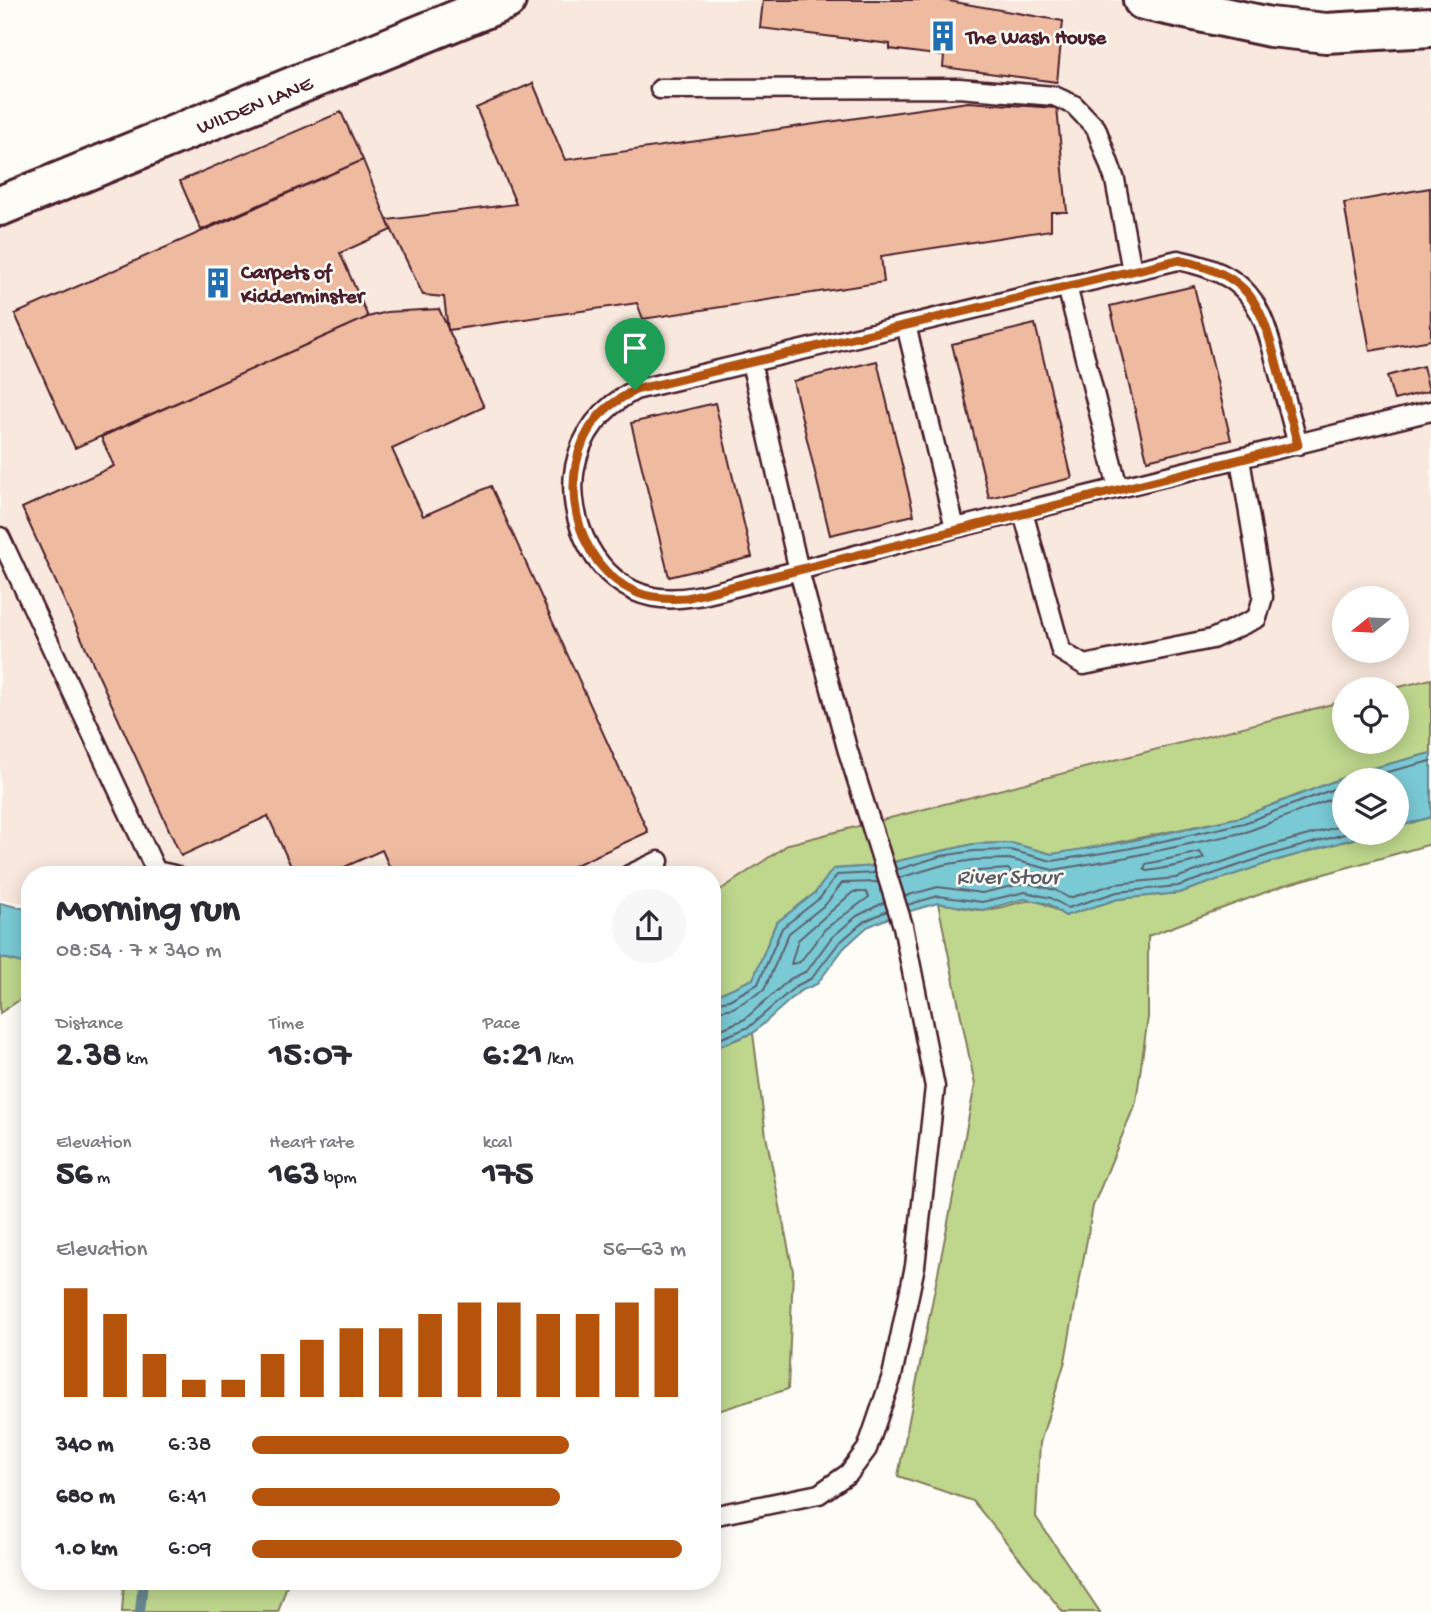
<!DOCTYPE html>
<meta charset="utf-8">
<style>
:root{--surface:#fff;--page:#f7f7f7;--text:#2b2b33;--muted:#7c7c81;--accent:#b45309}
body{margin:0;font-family:"Gochi Hand",sans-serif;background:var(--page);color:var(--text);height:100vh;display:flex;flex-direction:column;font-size:26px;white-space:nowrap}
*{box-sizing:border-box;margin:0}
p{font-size:23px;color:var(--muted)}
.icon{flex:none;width:38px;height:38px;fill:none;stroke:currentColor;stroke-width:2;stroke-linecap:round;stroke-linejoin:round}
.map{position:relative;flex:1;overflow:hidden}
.side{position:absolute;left:21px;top:866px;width:700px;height:724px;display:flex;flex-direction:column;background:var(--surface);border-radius:28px;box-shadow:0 4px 18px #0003}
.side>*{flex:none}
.needle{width:46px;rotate:252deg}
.tools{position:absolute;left:1332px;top:586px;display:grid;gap:14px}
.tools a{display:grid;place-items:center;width:77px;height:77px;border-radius:50%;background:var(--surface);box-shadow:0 4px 18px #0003;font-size:35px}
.pin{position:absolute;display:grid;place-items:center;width:60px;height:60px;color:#fff;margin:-72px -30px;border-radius:50% 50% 50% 0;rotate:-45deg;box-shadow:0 0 7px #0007}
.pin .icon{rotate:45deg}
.round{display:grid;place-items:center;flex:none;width:74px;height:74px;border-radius:37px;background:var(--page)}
.overview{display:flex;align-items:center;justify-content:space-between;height:119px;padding:0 35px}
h1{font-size:38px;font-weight:700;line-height:52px}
.metrics{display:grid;grid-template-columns:repeat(3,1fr);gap:10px;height:119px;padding:7px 35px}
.metrics div{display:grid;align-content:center}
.metrics b{font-size:35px;font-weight:700}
.metrics small{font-size:19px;font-weight:400}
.metrics p{font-size:19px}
.chart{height:196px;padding:14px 35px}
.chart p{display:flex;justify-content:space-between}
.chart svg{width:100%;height:126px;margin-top:7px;stroke:var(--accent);stroke-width:6}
ul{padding:0 35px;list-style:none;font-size:23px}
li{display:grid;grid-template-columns:112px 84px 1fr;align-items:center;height:52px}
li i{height:18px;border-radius:9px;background:var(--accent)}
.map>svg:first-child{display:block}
.built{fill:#f9e8dd;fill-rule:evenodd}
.green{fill:#bed78d;stroke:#847b5c;stroke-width:2}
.water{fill:#7acad5;stroke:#678691;stroke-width:2}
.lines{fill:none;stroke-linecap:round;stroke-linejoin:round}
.shore{stroke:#5d636f;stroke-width:2}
.stream{stroke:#678691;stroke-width:10}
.building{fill:#efbba0;stroke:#4a1f2b;stroke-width:2}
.lane-casing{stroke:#4a1f2b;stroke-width:23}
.secondary-casing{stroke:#4a1f2b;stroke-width:44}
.lane{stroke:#fdfcf7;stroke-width:18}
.secondary{stroke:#fdfcf7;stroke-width:38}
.route-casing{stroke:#fff;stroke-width:14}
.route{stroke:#b45309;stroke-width:9}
.labels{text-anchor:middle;stroke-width:5;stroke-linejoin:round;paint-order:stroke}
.poi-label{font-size:21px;font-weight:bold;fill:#4a1f2b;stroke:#fdfcf7;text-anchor:start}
.street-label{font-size:21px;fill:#4a1f2b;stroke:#fdfcf7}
.water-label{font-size:23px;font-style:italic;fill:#5b5b66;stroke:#fdfcf7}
</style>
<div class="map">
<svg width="1431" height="1612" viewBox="0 0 1431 1612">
<rect width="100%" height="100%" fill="#fdfcf7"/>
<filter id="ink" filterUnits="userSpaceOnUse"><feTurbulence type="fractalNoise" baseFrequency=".0143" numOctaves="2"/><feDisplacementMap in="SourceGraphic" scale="14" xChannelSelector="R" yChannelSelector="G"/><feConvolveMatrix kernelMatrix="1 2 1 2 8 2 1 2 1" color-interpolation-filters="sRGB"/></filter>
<g filter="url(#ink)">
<path class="built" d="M506,0H1143L1431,27V679L1391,689L1344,690V701L789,844L716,893L712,906V875H30V903L0,900V206ZM1344,598H1396V651H1344Z"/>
<path class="green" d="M1431,679V753L1358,772L1241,817L1070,852L1052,854L1011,843L973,844L876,866L833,869L815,893L776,923L753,980L712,997V906L716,893L789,844L1344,701V742H1396V690L1391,689Z
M1431,817V844L1285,885L1148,936V1017L1136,1102L1093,1206L1065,1361L1040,1443L1036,1517L1100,1612H1063L973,1501L898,1476L975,1085L938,903C952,904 969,910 982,910C1022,909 1024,886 1065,916L1118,899L1179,893L1271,862L1374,833H1396L1397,827Z
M0,957L30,965V993L0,1013Z
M753,1033L766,1136L793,1271L788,1389L712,1413V1049Z
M124,1582H288L278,1612H122Z"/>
<path class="water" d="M1431,753V817L1397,827L1396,780H1344V833H1374L1271,862L1179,893L1118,899L1065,916L1049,904L1024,899L982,910L938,903L893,916L867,927L844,948L817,984L800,991L753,1033L712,1049V997L753,979L776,923L815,893L833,869L876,866L973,844L1011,843L1052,854L1126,842L1241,817L1358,772Z
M0,903L30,910V965L0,957Z"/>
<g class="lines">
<path class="shore" d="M1355,780L1431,761
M1200,852L1204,858C1186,865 1166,868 1147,871L1144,869L1146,864Z
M1008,869L1011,872L1009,876L982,883L962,876L964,872Z
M896,870L941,856L974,851L1010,850L1052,861L1127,849L1244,823L1344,785
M899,878L943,865L974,860L1009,859L1053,870L1128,857L1246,832L1344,794
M853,892H866L869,897L825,929L800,962L791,964L798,940Z
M905,896L938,887L982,893L1026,883L1055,890L1069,898L1115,884L1176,878L1266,847L1344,825
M907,905L938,896L982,902L1025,892L1051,898L1068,908L1117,892L1178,886L1269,855L1348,833
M712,1003L729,1000L758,984L782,928L820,898L837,875L875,873
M712,1012L733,1008L764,990L789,933L826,904L842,883L878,882
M712,1033L745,1019L790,979L807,971L831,938L857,916L885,902
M712,1042L749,1027L796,986L812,978L838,944L863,922L887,911"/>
<path class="stream" d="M140,1612L143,1582"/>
</g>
<path class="building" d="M763,0H943L1063,21L1057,82L943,67L944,56L890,49V44L760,28Z
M533,83L565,160L968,102L1057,108L1067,212H1051V230L881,256L884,282L643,319L637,303L448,330L444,297L423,295L387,220L516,204L476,108Z
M341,112L363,160L201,230L180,181Z
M363,160L391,230L340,253L368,317L75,448L15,314Z
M1430,188L1431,340L1370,351L1344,203Z
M1194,286L1231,440L1147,460L1110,306Z
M439,309L484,407L392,449L423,516L491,486L648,832L554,875H393L382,850L327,875H295L268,816L181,856L22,508L114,466L101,437L368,317L387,312Z
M1035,324L1072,478L989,498L952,344Z
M877,361L914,515L830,535L793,381Z
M1423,366L1429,391L1394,400L1387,376Z
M715,403L752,557L669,577L631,423Z"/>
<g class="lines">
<g class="lane-casing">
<path id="lane" d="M660,89L959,88L1054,96L1074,105L1096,128L1115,180L1132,271
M1067,286L1118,488
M906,325L955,528
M1298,445C1291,419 1284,392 1277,366C1260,300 1249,275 1178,260L635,390C603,407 582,431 575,467C565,520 597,586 653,597C686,603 721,590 753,582C821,565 888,546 956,528C1114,488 1273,451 1431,411
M1023,512L1061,651L1084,665L1212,639L1257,618L1263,597L1240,459
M0,537L156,871L174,875
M629,875L659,861
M712,1516L819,1494L849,1473L867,1449L892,1376L915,1266L935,1087L903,926L847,748L799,571L751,362"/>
</g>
<g class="secondary-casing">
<path id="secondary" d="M1143,0L1270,27L1326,33L1431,27
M0,206L506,0"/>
</g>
<use href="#lane" class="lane"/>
<use href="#secondary" class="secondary"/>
</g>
</g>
<g class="lines" filter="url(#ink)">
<g class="route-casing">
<path id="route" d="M1178,260C1249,275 1260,299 1277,366C1284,392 1291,419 1298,445L686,598C670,599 652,599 638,593C573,567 554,471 597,418C607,406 621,398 635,390Z"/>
</g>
<use href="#route" class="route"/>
</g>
<defs>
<g id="building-bare" transform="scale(2.415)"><path d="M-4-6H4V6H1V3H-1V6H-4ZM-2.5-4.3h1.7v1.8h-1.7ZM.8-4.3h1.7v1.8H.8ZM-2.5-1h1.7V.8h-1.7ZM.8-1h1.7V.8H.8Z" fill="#1f6fb2" stroke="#fdfcf7" stroke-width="2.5" paint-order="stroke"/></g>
</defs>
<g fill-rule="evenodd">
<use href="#building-bare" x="943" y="36"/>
<use href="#building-bare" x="218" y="283"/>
</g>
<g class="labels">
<g class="poi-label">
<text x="966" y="43">The Wash House</text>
<text x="241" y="278">Carpets of<tspan x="241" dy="24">Kidderminster</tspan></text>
</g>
<g class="street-label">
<text transform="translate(254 104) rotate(-22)" y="7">WILDEN LANE</text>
</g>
<g class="water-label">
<text x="1008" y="883">River Stour</text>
</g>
</g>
</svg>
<div class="tools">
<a><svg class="needle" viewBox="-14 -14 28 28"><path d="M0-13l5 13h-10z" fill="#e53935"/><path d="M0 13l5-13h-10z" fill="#7c7c81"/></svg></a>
<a><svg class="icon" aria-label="locate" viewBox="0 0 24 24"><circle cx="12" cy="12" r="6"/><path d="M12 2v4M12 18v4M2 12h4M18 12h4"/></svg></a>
<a><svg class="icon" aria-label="layers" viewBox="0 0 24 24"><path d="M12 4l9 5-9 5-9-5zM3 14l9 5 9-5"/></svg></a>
</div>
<div class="pin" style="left:635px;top:390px;background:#1e9e55"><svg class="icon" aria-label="arrive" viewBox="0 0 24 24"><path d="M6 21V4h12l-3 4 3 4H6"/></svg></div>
<section class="side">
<div class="overview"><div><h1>Morning run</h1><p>08:54 · 7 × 340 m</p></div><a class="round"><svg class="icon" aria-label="share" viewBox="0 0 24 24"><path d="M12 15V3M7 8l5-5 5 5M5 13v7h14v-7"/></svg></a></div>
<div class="metrics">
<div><p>Distance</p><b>2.38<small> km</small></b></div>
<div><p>Time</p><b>15:07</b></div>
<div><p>Pace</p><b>6:21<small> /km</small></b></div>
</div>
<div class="metrics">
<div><p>Elevation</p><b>56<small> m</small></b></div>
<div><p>Heart rate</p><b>163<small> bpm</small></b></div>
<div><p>kcal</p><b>175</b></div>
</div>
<div class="chart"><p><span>Elevation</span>56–63 m</p>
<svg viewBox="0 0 160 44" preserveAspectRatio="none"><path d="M5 44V6M15 44V15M25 44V29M35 44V38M45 44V38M55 44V29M65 44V24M75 44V20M85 44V20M95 44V15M105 44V11M115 44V11M125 44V15M135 44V15M145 44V11M155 44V6"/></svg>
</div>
<ul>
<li><b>340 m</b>6:38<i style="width:73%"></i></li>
<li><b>680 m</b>6:41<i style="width:71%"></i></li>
<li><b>1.0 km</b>6:09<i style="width:99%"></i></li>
</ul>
</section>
</div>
